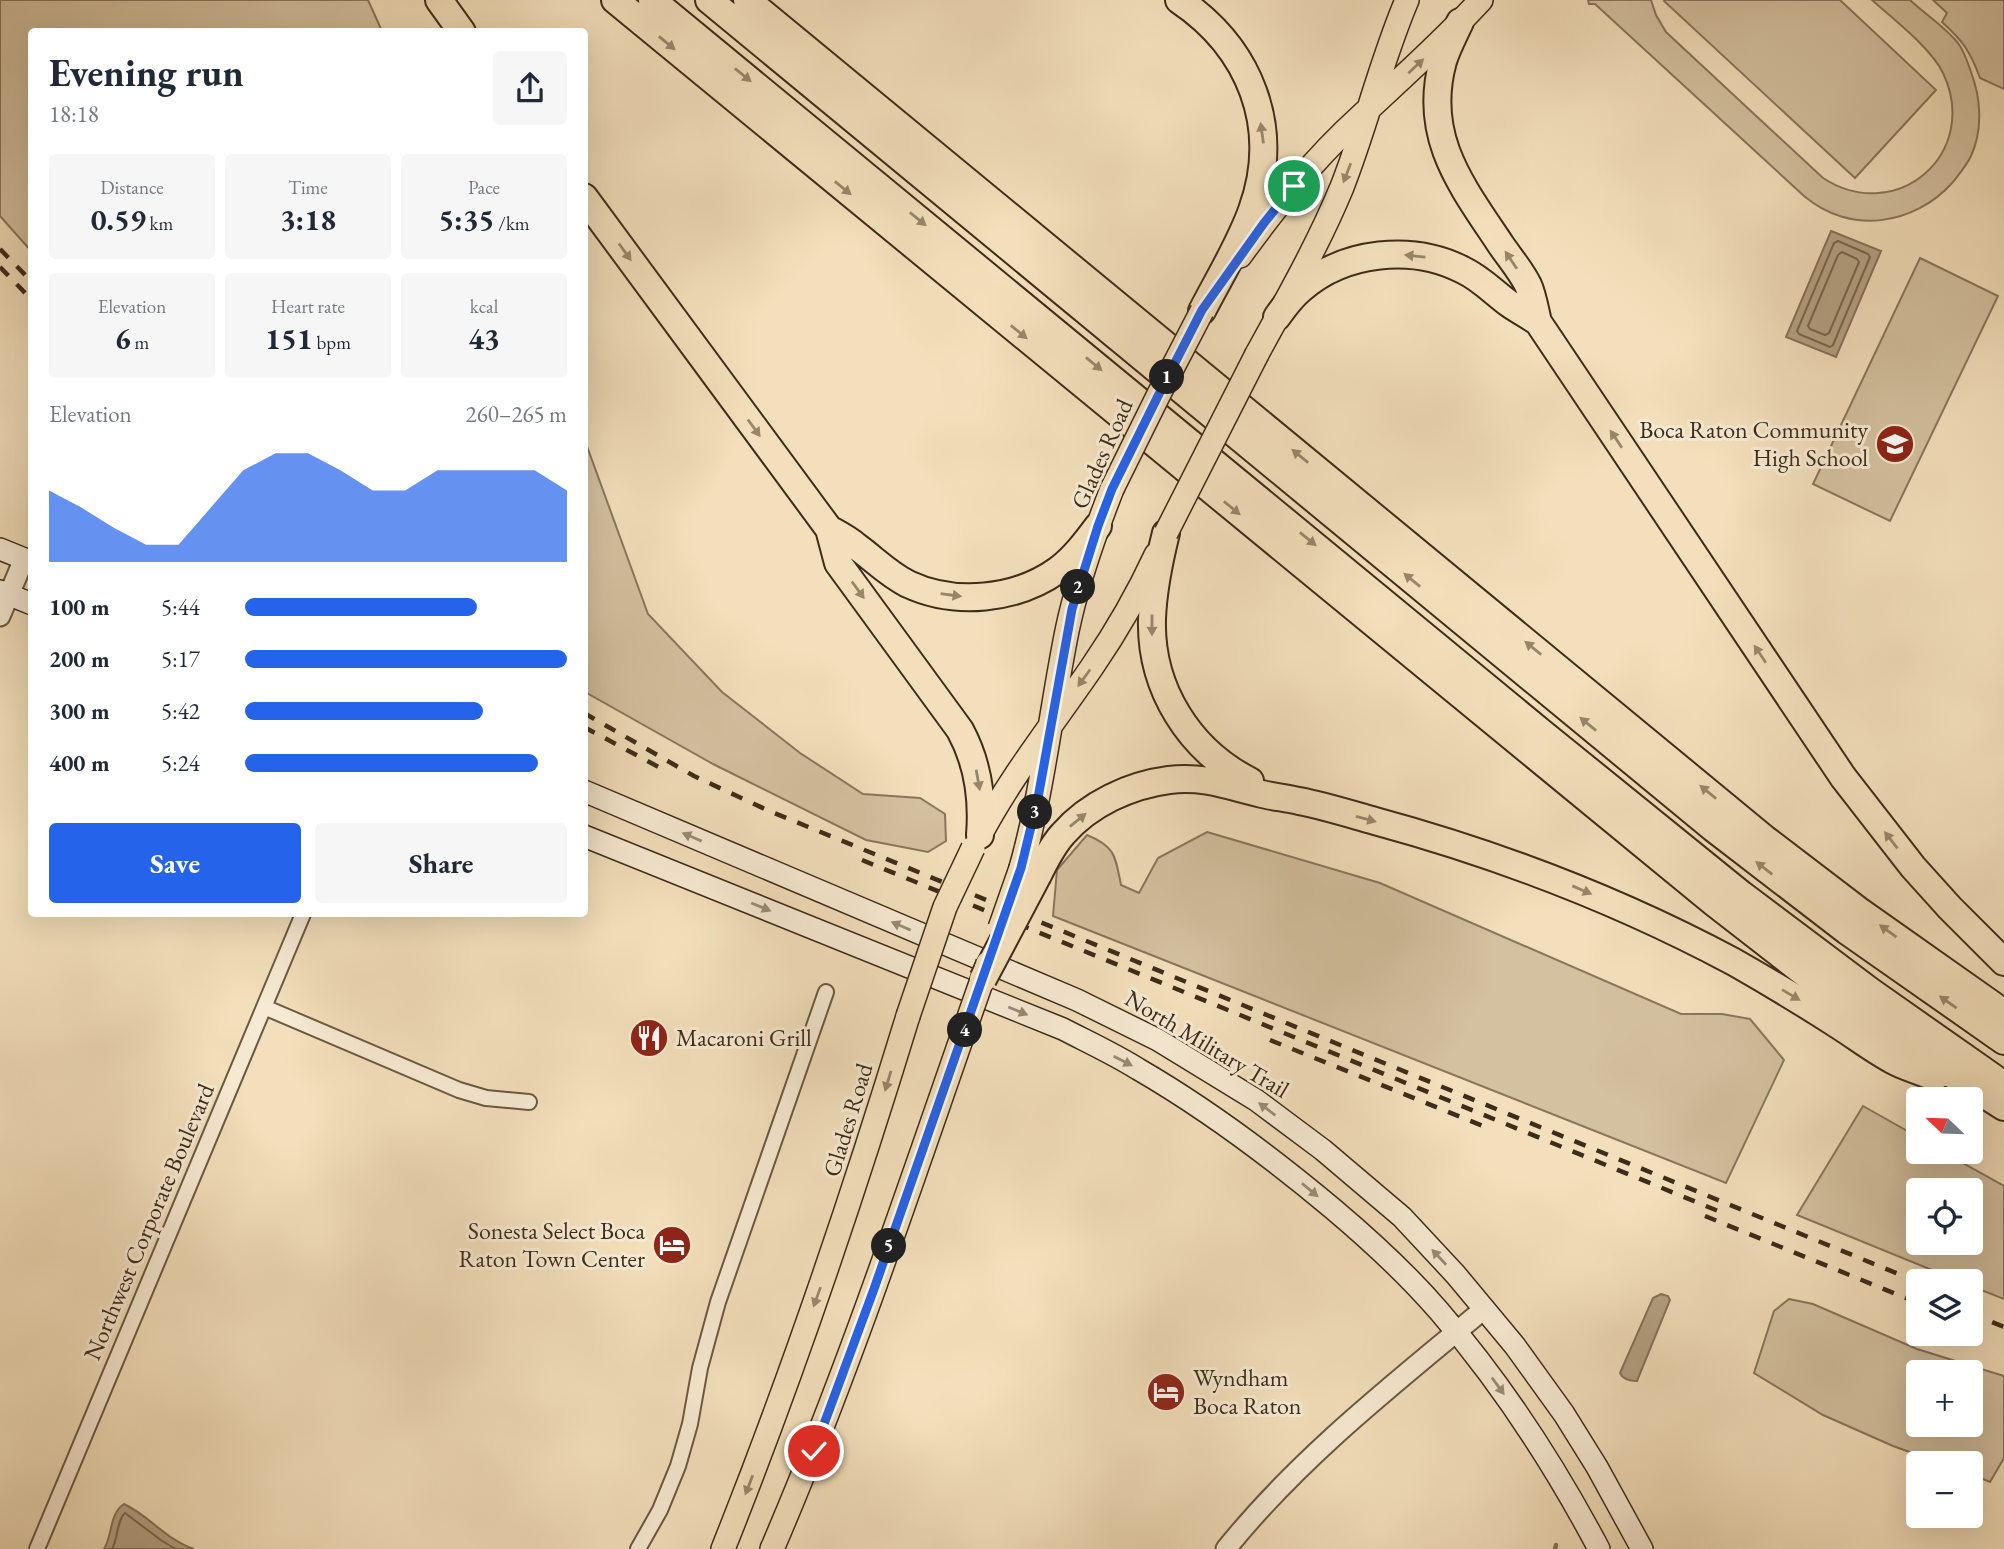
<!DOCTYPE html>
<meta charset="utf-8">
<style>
:root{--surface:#fff;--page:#f6f6f7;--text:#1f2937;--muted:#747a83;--accent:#2563eb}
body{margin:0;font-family:"EB Garamond",serif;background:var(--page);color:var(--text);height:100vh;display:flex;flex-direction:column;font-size:26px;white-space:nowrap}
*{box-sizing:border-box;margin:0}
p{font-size:23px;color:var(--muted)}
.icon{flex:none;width:38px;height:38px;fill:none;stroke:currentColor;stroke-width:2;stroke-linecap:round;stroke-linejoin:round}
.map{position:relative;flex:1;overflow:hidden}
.side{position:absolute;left:28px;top:28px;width:560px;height:889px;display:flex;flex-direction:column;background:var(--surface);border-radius:7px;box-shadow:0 7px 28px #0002}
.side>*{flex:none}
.needle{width:46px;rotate:293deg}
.buttons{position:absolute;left:1906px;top:1087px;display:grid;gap:14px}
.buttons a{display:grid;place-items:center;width:77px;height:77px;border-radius:7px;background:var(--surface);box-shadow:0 7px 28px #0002;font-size:35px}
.pin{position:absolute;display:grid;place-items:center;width:60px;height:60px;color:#fff;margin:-30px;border:4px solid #fff;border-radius:50%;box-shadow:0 2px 7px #0007}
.km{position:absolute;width:35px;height:35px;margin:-18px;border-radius:50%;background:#222;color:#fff;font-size:19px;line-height:35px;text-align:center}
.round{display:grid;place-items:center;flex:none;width:74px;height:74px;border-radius:7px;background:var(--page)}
.head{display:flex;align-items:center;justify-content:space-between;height:119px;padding:0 21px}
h1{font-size:38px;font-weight:700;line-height:52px}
.stats{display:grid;grid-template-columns:repeat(3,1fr);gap:10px;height:119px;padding:7px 21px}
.stats div{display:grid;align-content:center;border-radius:7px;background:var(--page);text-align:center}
.stats b{font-size:30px;font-weight:700}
.stats small{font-size:19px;font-weight:400}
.stats p{font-size:19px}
.chart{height:196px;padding:14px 21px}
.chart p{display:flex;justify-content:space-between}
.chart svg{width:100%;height:126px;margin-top:7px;fill:var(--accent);opacity:.7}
.button{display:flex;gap:14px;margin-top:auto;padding:14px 21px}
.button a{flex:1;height:80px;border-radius:7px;background:var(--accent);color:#fff;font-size:28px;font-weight:700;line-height:80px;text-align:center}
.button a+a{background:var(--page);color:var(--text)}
ul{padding:0 21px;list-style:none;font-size:23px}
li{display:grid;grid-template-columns:112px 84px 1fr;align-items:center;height:52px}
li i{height:18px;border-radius:9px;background:var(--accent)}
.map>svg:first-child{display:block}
.green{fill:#d4c1a0;stroke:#88765d;stroke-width:2;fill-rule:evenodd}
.water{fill:#b5a284;stroke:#85735a;stroke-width:2}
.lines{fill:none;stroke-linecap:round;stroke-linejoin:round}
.shore{stroke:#79674f;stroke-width:2}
.stream{stroke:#85735a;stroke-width:4.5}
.minor-casing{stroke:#6a5942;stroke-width:18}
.tertiary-casing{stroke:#6a5942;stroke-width:23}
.secondary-casing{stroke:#3d2c1a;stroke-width:24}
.primary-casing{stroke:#3d2c1a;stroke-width:26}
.motorway-casing{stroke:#3d2c1a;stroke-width:30}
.minor{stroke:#f7ead3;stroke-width:14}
.tertiary{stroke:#f7ead3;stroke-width:19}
.secondary{stroke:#f7ead3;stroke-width:21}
.primary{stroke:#f3dfbb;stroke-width:23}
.motorway{stroke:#f3dfbb;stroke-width:26}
.rail{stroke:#3d2c1a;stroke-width:4.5;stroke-dasharray:12 12;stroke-linecap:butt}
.primary-bridge-casing{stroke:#3d2c1a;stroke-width:26;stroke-linecap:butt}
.motorway-bridge-casing{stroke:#3d2c1a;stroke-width:30;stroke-linecap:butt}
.primary-bridge{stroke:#f3dfbb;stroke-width:23}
.motorway-bridge{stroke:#f3dfbb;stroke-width:26}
.oneway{fill:#98866a}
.oneway2{fill:#9a8b76}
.route-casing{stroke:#fff;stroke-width:14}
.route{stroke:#2563eb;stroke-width:9}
.labels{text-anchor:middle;stroke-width:6;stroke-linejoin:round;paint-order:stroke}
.poi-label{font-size:24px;fill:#3d2c1a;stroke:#f7ead3;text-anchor:end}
.street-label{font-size:24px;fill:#3d2c1a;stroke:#f7ead3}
</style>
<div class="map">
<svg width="2004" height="1549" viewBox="0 0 2004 1549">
<rect width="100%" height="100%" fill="#f3dfbb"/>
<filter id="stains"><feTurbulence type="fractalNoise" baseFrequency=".00286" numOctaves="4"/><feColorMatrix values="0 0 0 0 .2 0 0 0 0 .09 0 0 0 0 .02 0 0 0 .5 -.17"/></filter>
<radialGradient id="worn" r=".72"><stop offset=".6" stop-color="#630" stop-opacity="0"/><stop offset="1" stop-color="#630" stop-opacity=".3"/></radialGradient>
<path class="green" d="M0,0H368L382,31L32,32L31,251L0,216Z
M1588,0H1651L1656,15L1666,32L1823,178C1897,226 1981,153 1943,73C1931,48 1893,19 1872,0H1910C1925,14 1945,27 1958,43C1964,51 1968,63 1971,72C1981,98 1983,130 1971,156C1967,165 1959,174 1953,182C1914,226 1850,235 1804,196L1595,4H1589Z
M1665,0H1840L1936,90L1855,178L1664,1Z
M1933,0H2004V89L1980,78C1970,51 1963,41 1942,22L1947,13Z
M1920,258L1998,296L1890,521L1813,484Z
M584,438L648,614L722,692L800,753L863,794L920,798L945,814L946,841L928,852L866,840L713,764L585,692Z
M1207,832L1380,883L1681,1014H1722L1750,1019L1784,1060L1726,1183L1053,916L1057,870L1087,835C1116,847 1115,856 1121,885L1139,893L1158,858Z
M1863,1106L1918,1137V1152H1943L2004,1186V1299L1971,1286L1970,1281H1959L1797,1215ZM1918,1190H1970V1242H1918Z
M1789,1299L1813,1304L1917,1349L2004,1376V1458L1990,1482L1971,1474L1970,1463H1940L1893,1446L1823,1415L1754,1373L1774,1311ZM1918,1372H1970V1424H1918Z"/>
<path class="water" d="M1831,231L1881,251L1836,357L1786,337Z
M1661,1294L1668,1296L1670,1300L1637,1381C1630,1381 1623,1380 1620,1373L1653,1298Z
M124,1504C150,1516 166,1540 194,1549H104C113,1534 109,1514 124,1504Z"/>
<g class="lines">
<path class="shore" d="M1838,241L1868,254L1870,257L1833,345L1830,347L1799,334L1797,331L1834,243Z
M1842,252L1857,259L1859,262L1829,333L1825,335L1810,329L1808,326L1838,255Z
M112,1549C118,1538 117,1520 125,1513L162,1541L176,1549"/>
<path class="stream" d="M1555,1549L1556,1545"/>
<g class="minor-casing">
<path id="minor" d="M264,1007L459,1090L486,1098L529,1102
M37,1549L303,914
M638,1549L660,1510L678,1466L690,1424L700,1368L718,1302L826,992"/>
</g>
<g class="tertiary-casing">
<path id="tertiary" d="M0,616L24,559
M1226,1549C1300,1457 1394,1384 1484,1309"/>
</g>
<g class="secondary-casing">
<path id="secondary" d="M0,549L32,562
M0,591L32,604
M584,791L1077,1000L1158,1040L1256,1100L1323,1150L1402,1217L1456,1275L1515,1346L1564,1414L1597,1467L1642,1549
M584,836L1063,1029C1088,1042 1114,1054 1138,1069C1207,1109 1271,1157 1332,1208C1370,1240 1407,1274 1439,1311C1502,1384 1554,1464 1599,1549"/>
</g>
<g class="primary-casing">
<path id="primary" d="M1240,256C1271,213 1304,171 1343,133C1389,89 1438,47 1481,0
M1257,354C1287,299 1318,245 1342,187C1366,126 1381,61 1407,0
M979,837C1011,776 1053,724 1092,667C1116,632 1138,594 1156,555
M1021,868C1043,790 1051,710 1067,631C1077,582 1094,535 1112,489
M723,1549C793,1374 853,1196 908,1016
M772,1549C844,1382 902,1209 962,1037"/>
</g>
<g class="motorway-casing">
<path id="motorway" d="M439,0L462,32
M615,0L1713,902L1803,972L1890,1035L2004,1107
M652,0L1541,732L1741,894L1870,991L2004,1085
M709,0L1713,828L1847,931L2004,1041
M747,0L1765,839L1858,910L2004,1013
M1179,0C1250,48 1282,127 1252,210C1240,244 1219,278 1202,311
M1460,22C1454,35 1447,48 1443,61C1422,137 1462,186 1501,245C1510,258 1521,271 1528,285C1533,296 1535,310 1538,322L1843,777L1913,867L1950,908L2004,962
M584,197L829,529L838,563L960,730C978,763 983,798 980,835
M1277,317C1284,307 1291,297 1301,289C1344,251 1413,244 1463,270C1482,279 1494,293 1511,305C1520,311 1529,316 1538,322
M829,529C838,534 848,539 856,546C874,559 888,574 908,584C955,606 1016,600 1058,570C1074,558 1086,542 1098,526
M1166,533C1159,561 1153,590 1152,619C1150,688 1189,750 1250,781
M1038,875C1045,861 1052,846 1063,834C1089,804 1130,785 1169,780C1206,776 1228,786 1262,794C1274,797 1287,798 1299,801C1325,806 1350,814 1375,821C1500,855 1620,901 1734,962C1769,982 1804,1003 1838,1025C1857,1037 1875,1051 1896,1062C1908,1068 1922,1072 1935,1077"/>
</g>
<use href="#minor" class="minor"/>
<use href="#tertiary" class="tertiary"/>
<use href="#secondary" class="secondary"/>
<use href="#primary" class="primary"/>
<use href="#motorway" class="motorway"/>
<path class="rail" d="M0,249L32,282
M0,267L32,300
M584,713L694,776L767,810L1918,1282
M584,727L668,772
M862,860L1723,1213
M1270,1040L1488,1128
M1705,1216L1918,1303
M1970,1313L2004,1327"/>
<g class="primary-bridge-casing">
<path id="primary-bridge" d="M1112,489L1160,392L1202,311
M1166,533L1257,354
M1000,928L1021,868
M908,1016L945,907L973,848
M962,1037L988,963"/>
</g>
<g class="motorway-bridge-casing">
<path id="motorway-bridge" d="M983,979L1038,875"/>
</g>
<use href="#primary-bridge" class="primary-bridge"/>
<use href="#motorway-bridge" class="motorway-bridge"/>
</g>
<defs><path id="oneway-solid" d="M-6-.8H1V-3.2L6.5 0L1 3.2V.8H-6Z" transform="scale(1.75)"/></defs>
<g class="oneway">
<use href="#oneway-solid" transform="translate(667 43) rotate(39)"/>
<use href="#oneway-solid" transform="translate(1416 66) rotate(-43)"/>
<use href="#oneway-solid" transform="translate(743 75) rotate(39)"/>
<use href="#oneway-solid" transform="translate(1262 133) rotate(-98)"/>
<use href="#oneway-solid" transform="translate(1347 173) rotate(111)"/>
<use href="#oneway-solid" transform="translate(843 188) rotate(39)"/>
<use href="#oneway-solid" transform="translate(918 219) rotate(39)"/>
<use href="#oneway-solid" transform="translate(625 252) rotate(54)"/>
<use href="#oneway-solid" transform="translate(1415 256) rotate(-174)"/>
<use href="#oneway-solid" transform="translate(1511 260) rotate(-124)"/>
<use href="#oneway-solid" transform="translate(1019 332) rotate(39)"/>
<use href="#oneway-solid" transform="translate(1094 364) rotate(39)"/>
<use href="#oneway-solid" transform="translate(754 428) rotate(54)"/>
<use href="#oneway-solid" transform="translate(1616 439) rotate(-124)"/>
<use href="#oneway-solid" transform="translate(1300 456) rotate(-141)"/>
<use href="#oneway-solid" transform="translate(1232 508) rotate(39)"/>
<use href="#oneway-solid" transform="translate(1308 539) rotate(39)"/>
<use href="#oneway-solid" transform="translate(1412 580) rotate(-141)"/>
<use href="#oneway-solid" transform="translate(858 590) rotate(54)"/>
<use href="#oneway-solid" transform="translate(951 595) rotate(8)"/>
<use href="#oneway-solid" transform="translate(1152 625) rotate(90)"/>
<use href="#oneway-solid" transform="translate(1533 648) rotate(-141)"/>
<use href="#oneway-solid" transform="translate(1760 654) rotate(-124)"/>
<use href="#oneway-solid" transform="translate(1084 678) rotate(126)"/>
<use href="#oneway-solid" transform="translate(1588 724) rotate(-141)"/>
<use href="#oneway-solid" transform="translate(978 780) rotate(80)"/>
<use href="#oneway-solid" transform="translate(1708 792) rotate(-141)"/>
<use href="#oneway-solid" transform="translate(1366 819) rotate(15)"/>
<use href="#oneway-solid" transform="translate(1078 820) rotate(-39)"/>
<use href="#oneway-solid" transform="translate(1891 840) rotate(-128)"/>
<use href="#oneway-solid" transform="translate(1764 868) rotate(-142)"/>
<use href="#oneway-solid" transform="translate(1582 890) rotate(23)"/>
<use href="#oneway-solid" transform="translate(1888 931) rotate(-144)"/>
<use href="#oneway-solid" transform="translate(1791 995) rotate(31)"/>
<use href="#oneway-solid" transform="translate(1948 1002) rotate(-145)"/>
<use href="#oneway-solid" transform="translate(888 1081) rotate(107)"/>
<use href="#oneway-solid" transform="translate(817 1297) rotate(110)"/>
<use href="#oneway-solid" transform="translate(749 1485) rotate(111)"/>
</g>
<g class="oneway2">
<use href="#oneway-solid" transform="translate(692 837) rotate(-157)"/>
<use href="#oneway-solid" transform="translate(761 907) rotate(22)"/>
<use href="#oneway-solid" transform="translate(901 926) rotate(-157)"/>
<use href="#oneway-solid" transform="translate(1018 1011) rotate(22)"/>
<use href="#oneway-solid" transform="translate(1123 1061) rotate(27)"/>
<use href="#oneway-solid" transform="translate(1267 1109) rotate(-143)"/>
<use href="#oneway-solid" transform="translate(1310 1190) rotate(40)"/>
<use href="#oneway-solid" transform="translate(1439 1257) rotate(-133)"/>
<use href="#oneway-solid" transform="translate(1498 1386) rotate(54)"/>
</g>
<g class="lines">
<g class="route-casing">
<path id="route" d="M814,1451L874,1289L1021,868L1038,798L1072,609L1098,526L1112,489L1160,392L1202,310L1264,223L1294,186"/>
</g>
<use href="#route" class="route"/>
</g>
<defs>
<g id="school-disc" transform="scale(2.0125)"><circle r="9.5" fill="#8f2418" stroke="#f7ead3"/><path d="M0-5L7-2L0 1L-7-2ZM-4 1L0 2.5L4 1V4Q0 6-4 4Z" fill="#fff"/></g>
<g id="restaurant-disc" transform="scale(2.0125)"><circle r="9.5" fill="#8f2418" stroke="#f7ead3"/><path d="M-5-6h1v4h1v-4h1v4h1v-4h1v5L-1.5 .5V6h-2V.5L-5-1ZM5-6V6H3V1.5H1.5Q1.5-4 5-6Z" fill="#fff"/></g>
<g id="hotel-disc" transform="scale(2.0125)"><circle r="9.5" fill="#8f2418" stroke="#f7ead3"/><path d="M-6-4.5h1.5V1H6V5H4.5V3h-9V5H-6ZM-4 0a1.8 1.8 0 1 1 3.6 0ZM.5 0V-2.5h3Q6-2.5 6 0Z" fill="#fff"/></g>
</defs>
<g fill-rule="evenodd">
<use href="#school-disc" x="1895" y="444"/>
<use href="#restaurant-disc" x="649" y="1038"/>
<use href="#hotel-disc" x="672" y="1245"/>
<use href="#hotel-disc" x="1166" y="1392"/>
</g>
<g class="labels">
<g class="poi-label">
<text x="1868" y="438">Boca Raton Community<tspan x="1868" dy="28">High School</tspan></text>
<text x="676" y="1046" text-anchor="start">Macaroni Grill</text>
<text x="645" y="1239">Sonesta Select Boca<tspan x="645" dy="28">Raton Town Center</tspan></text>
<text x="1193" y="1386" text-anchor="start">Wyndham<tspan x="1193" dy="28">Boca Raton</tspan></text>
</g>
<g class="street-label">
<text transform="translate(1102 454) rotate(-66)" y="8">Glades Road</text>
<text transform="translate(1207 1044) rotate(31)" y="8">North Military Trail</text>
<text transform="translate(848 1120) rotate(-73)" y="8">Glades Road</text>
<text transform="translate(149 1222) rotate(-67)" y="8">Northwest Corporate Boulevard</text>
</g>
</g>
<rect width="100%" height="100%" filter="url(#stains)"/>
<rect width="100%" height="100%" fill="url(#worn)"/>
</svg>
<div class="buttons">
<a><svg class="needle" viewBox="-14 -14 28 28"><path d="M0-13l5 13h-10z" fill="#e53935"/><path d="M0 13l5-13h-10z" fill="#747a83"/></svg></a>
<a><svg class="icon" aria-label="locate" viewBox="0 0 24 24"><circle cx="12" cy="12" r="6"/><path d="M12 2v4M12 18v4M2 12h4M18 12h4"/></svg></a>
<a><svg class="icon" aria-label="layers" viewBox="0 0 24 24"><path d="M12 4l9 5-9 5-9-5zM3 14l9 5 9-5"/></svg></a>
<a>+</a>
<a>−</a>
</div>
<div class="pin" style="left:1294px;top:186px;background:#1e9e55"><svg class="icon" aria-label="arrive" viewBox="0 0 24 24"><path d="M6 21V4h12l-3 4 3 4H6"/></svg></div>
<div class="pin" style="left:814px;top:1451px;background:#d93025"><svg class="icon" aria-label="check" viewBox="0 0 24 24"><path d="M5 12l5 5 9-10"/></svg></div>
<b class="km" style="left:1167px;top:377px">1</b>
<b class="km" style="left:1078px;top:587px">2</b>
<b class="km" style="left:1035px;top:812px">3</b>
<b class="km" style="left:965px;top:1030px">4</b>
<b class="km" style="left:889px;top:1246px">5</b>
<section class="side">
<div class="head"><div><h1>Evening run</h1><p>18:18</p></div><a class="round"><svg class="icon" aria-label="share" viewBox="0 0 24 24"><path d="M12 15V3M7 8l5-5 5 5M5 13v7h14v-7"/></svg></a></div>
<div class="stats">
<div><p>Distance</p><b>0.59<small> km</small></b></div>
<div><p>Time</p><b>3:18</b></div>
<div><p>Pace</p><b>5:35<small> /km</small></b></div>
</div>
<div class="stats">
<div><p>Elevation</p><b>6<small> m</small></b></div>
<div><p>Heart rate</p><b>151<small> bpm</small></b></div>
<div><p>kcal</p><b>43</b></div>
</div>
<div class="chart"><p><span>Elevation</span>260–265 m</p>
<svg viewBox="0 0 160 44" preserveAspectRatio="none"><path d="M0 44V19L10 25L20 32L30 38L40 38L50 25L60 12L70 6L80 6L90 12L100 19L110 19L120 12L130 12L140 12L150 12L160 19V44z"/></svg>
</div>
<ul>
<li><b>100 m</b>5:44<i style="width:72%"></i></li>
<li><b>200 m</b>5:17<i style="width:100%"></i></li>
<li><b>300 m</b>5:42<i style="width:74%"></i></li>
<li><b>400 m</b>5:24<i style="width:91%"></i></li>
</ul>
<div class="button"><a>Save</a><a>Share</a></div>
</section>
</div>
